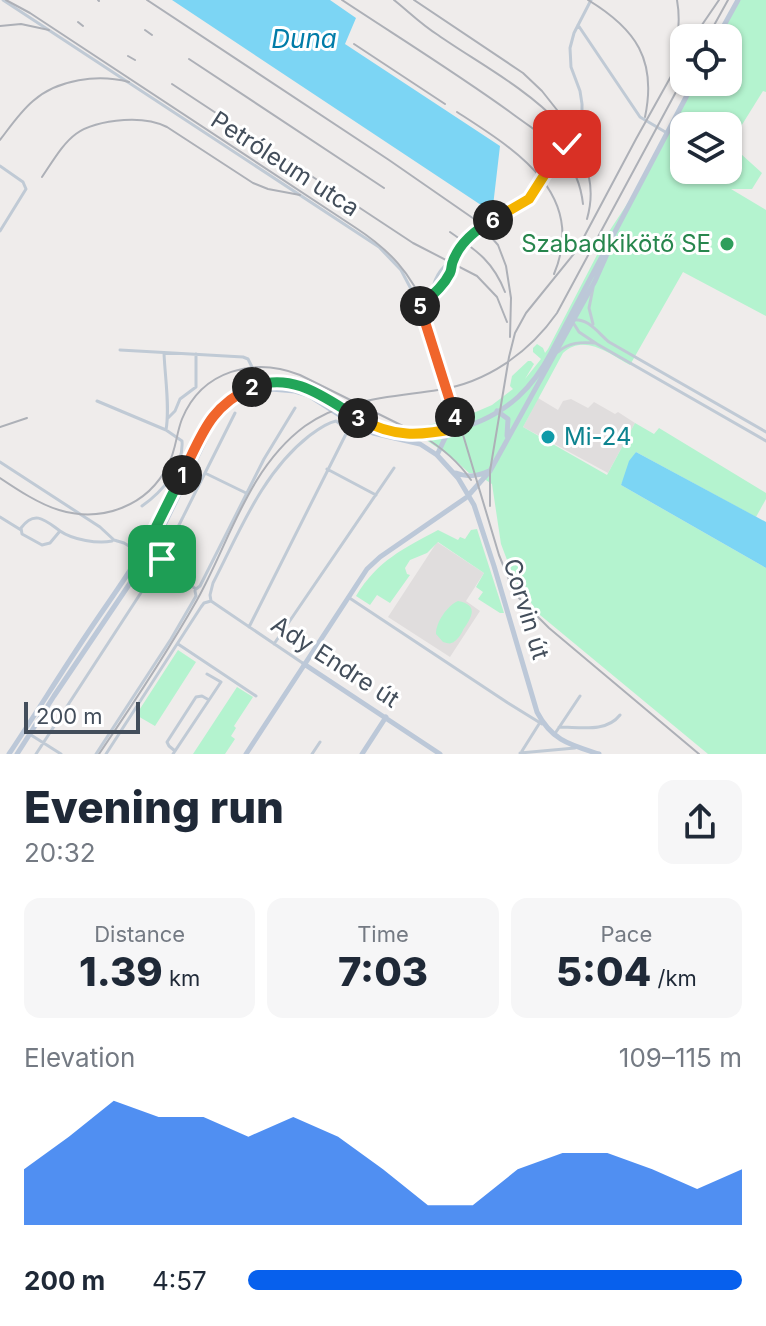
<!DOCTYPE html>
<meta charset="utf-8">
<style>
:root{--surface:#fff;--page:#f6f6f7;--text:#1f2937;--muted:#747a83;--accent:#0760ed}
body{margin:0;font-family:Inter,sans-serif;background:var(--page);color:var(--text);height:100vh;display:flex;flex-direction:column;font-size:30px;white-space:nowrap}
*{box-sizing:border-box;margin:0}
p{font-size:26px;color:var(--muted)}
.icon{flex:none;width:44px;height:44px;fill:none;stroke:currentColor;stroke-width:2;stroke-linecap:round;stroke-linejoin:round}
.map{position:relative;height:754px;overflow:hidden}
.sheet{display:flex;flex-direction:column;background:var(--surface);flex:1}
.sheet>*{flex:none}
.controls{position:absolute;left:670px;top:24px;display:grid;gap:16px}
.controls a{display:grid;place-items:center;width:72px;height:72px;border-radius:16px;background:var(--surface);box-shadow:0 2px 6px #0004;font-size:40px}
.scale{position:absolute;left:24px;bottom:20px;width:116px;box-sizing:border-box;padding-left:8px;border:4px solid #434e5b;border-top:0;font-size:22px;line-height:28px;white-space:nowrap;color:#434e5b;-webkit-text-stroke:6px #fff;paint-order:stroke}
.pin{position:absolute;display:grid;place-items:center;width:68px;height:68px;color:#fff;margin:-34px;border-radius:16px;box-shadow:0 4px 12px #0006}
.km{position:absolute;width:40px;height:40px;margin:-20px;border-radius:50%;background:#222;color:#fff;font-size:22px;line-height:40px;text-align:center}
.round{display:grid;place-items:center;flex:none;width:84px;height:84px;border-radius:16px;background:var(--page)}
.head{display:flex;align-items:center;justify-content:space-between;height:136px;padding:0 24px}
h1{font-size:44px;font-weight:800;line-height:60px}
.metrics{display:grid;grid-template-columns:repeat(3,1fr);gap:12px;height:136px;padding:8px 24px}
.metrics div{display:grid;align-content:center;border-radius:16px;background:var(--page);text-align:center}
.metrics b{font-size:40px;font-weight:800}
.metrics small{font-size:22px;font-weight:400}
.metrics p{font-size:22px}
.chart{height:224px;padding:16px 24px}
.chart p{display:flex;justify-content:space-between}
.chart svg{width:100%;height:144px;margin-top:8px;fill:var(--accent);opacity:.7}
ul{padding:0 24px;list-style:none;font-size:26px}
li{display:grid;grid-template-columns:128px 96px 1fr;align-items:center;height:60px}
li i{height:20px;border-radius:10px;background:var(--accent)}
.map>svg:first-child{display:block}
.education{fill:#e0dddd}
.green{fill:#b4f3cf;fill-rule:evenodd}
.water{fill:#7cd5f4}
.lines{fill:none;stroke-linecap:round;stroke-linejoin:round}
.street{stroke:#c0cad5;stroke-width:3}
.secondary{stroke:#bcc8d8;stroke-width:5}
.tram{stroke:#adb0b7;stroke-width:2}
.rail{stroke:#adb0b7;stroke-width:2}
.split-1-casing{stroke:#fff;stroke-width:16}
.split-2-casing{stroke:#fff;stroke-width:16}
.split-3-casing{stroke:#fff;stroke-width:16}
.split-4-casing{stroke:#fff;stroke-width:16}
.split-5-casing{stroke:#fff;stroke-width:16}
.split-6-casing{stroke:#fff;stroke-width:16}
.split-7-casing{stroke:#fff;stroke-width:16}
.split-1{stroke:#22a559;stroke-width:10}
.split-2{stroke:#f0652b;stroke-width:10}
.split-3{stroke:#22a559;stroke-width:10}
.split-4{stroke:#f5b400;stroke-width:10}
.split-5{stroke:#f0652b;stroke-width:10}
.split-6{stroke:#22a559;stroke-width:10}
.split-7{stroke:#f5b400;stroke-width:10}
.leisure-dot{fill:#2e9e5b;stroke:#fff;stroke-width:3}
.culture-dot{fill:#0f9aa8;stroke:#fff;stroke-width:3}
.labels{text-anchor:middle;stroke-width:6;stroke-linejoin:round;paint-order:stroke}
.street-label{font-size:24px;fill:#434e5b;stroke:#fff}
.leisure-label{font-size:24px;fill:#27864d;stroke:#fff;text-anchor:end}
.culture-label{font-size:24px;fill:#0d838f;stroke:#fff;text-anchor:start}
.water-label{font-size:26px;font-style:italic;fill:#017ca8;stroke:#fff}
</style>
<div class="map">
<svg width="766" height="754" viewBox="0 0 766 754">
<rect width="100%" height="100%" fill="#efeceb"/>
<path class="education" d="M538,398L558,410L563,401L571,399L588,408L594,402L615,414L618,412L635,423L608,473L523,427Z
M437,542L484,573L466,601L480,611L450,657L388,617Z"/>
<path class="green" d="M738,0H766V92L763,91L730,144L762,173L752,189H731L766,210V316L683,272L630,365C610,354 584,333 563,353L523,427L607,475L635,423L654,434L659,428L766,493V499L756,517L636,452L621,485L766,568V754H708L540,615L515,581L501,544L492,484L475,473H469L454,459L410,429L464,417L492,405L513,389L510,386L512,376L528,361H531L534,364L525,379L541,359L533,352V348L537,344L543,348L545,353L548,349L610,230L637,189L694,82H728V38H717ZM684,126H728V170H684Z
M477,529L504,613H500L478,599L483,592L476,587L484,573L438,542L427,553L410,560L405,568L407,574L410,575L390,603L377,595L370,605L356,596C378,560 403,549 438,530L458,540L460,537L465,539L471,530Z
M458,601C480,605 471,618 463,630C462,633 458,639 455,641C450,645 448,643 443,642L436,634C436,622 447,606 458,601Z
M178,650L196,662L155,726L136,715Z
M237,687L253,697L234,726L236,728L231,736L235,739L225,754H193Z"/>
<path class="water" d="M172,0H330L356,18L345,44L500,146L493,206L487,209Z
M636,452L766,522V568L621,485L629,461Z"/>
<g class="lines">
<path class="street" d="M3,0L379,247L401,270L420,306L458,428
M578,25L640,117L667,133
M0,166L23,182L26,189L0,231
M593,288L589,308L593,324
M432,295C433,279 440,268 453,259
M420,306L439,290L450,273L453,259L471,234L529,199L559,152L576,135L582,117V104L580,91L571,67L570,48L574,33L591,0
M572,320C589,318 597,332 609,342L766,432
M574,324L579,332L597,344L766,441
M120,350L243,357L248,359L252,367
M558,352C569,342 581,342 595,343
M164,353C165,378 170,407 166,430
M97,401L166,430L182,441C184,467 162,492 142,506
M168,418L175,411L180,399L196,387V354
M0,462L100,527L114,540L124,543L139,552
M327,469L376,495
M207,474L246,493
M0,517L21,530
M60,531L50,543L42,545L22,534L21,528C35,509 46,521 60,531C73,540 98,544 112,541
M149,558L196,589
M196,589L200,586L264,459L295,408
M348,597L508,703L542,724
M211,601L210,595L213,583C240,531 262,473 309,436C317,430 326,423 336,421L348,430L249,627
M211,601L304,664
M178,644L256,696
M274,644L394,468
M559,727C580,727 606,733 620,715
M31,735L61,754
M554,735L580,696
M175,751L169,746L167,742L196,697L202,696L209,700
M522,751L539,724
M520,753L575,748
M36,754L159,565L235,413
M96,754L171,639L196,596L195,591
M106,754L201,607L204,603L211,601
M173,754L221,682L207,674
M312,754L320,742"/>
<path class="secondary" d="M717,38L738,0
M497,411L508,419L507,436
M437,455L446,436L454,430
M456,473C468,478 478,476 489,471
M304,664L440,754
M9,754C35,715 59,676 85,637C108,602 134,568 154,531C167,508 178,483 189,460C201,437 210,411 233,396C262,378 296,378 325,396C340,405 354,417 371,425C417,446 481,430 518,397C532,384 542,370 551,353L694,82
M17,754L54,696L151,552L214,422L235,401L248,395L271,389L295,391L308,395L358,427L373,433L420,444L437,455L458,478L474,505L494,566L537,712C552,741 571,745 599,754
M246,754L367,569L380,557L467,497L490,471L595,281L612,243
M362,754L386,717"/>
<path class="tram" d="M707,38L728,0
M99,754C133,704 167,653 197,600C230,541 248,468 305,426C344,398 392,397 438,390C486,383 529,353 557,313L684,77"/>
<path class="rail" d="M6,0L30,13L356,228C388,249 412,273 426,311L499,555L512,587L519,598L549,628L699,754
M98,0L99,1
M147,0L389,160L477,221L498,245L506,266L511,298L510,337
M342,0C398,37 456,73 510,112C527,125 548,137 562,154C574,168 581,186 583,204
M394,0C409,12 422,25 438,35C497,77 613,129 587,219
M414,0L523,73L542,91L561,115
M588,0C636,29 657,60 645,117
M78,22L83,26
M0,26L21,24L49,30
M145,30L152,35
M693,38L719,0
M354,44L445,104
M128,56L135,60
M189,59L384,188
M672,63C678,42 681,22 677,0
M172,84L413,243L477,276L497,297L507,322
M457,112C514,149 588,193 554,274
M0,140C10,127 20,112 33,101C58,79 98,74 129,82
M42,177C68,138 74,124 124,120C140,119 153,120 167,127L253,183L268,189L300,195
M450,232C476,250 493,261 505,292
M0,427L27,418
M0,478C18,490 39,504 59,510C102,523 148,506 168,465C176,451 176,434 182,419C202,370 254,357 300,375L421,435C441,447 458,461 471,480
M490,506V471L509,357L515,333L526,313L577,250L636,139L684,53"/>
</g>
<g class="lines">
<g class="split-1-casing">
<path id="split-1" d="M162,559L159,565L141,553L154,531L182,475"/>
</g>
<g class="split-2-casing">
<path id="split-2" d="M182,475C202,435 209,407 252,387"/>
</g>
<g class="split-3-casing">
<path id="split-3" d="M252,387C293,371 325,398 358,418"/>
</g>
<g class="split-4-casing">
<path id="split-4" d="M358,418C394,438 419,436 458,428L455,417"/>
</g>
<g class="split-5-casing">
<path id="split-5" d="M420,306L455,417"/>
</g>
<g class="split-6-casing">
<path id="split-6" d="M420,306C431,296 443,287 450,273C452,269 451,265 453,261C460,242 475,230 493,220"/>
</g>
<g class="split-7-casing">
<path id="split-7" d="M493,220L529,199L559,152L567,144"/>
</g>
<use href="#split-1" class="split-1"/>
<use href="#split-2" class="split-2"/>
<use href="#split-3" class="split-3"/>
<use href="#split-4" class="split-4"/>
<use href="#split-5" class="split-5"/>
<use href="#split-6" class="split-6"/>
<use href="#split-7" class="split-7"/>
</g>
<circle class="leisure-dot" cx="727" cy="244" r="8"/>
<circle class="culture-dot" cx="548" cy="437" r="8"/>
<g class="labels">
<g class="street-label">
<text transform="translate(285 164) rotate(33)" y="8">Petróleum utca</text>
<text transform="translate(526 609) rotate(73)" y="8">Corvin út</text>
<text transform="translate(335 662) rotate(33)" y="8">Ady Endre út</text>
</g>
<g class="leisure-label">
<text x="711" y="252">Szabadkikötő SE</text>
</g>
<g class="culture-label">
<text x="564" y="445">Mi-24</text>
</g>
<g class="water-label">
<text x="304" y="48">Duna</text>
</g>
</g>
</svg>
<div class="controls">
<a><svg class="icon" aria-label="locate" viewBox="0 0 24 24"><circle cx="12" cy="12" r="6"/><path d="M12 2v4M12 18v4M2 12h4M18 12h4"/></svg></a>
<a><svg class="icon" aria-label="layers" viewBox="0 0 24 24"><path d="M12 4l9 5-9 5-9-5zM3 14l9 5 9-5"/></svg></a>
</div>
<div class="scale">200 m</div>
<div class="pin" style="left:162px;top:559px;background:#1e9e55"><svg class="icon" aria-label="arrive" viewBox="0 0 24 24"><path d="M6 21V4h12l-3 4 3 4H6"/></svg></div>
<div class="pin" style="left:567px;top:144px;background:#d93025"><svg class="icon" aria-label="check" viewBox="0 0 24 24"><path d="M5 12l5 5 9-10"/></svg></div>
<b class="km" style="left:182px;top:475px">1</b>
<b class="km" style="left:252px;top:387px">2</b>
<b class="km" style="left:358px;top:418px">3</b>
<b class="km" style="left:455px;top:417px">4</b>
<b class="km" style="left:420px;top:306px">5</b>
<b class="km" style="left:493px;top:220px">6</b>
</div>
<section class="sheet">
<div class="head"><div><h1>Evening run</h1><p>20:32</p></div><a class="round"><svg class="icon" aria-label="share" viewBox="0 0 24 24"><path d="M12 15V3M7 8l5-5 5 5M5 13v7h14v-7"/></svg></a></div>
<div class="metrics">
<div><p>Distance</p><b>1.39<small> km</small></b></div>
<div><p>Time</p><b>7:03</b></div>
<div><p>Pace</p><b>5:04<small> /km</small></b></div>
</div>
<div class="chart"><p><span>Elevation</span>109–115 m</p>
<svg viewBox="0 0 160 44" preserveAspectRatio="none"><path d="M0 44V27L10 17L20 6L30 11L40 11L50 17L60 11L70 17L80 27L90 38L100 38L110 27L120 22L130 22L140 27L150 33L160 27V44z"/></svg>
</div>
<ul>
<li><b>200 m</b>4:57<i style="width:100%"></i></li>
</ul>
</section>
